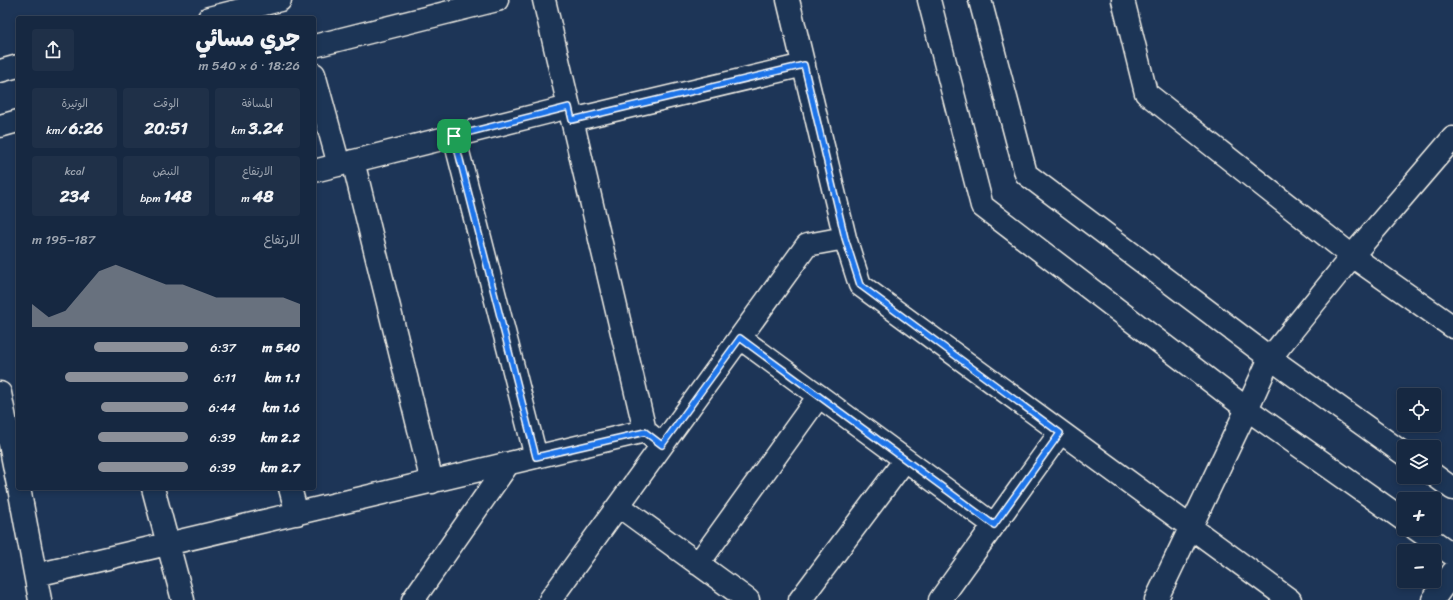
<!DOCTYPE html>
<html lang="ar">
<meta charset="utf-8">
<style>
:root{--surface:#162841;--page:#1f3048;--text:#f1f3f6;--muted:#9ea6b1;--line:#35445a;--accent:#8c9099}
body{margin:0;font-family:Sriracha,"Playpen Sans Arabic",sans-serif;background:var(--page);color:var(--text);direction:rtl;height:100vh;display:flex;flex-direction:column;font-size:15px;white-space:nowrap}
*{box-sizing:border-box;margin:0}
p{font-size:13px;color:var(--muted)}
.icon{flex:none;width:22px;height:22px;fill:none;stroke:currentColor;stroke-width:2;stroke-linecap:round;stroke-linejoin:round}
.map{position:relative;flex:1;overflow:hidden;direction:ltr}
.sheet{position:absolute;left:16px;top:16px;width:300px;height:474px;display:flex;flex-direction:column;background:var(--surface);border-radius:4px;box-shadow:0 2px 6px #0003,0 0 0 1px var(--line);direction:rtl}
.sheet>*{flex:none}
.fabs{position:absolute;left:1397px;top:388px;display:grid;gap:8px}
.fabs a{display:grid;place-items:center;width:44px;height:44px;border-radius:4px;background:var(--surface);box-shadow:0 2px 6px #0003,0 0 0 1px var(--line);font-size:20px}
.pin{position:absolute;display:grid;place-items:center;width:34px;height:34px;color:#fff;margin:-17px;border-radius:8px;box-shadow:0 2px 6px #0006}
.round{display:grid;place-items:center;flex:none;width:42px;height:42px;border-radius:4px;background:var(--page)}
.overview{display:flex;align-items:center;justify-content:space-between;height:68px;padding:0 16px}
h1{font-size:22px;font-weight:800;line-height:30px}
.figures{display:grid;grid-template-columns:repeat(3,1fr);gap:6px;height:68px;padding:4px 16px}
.figures div{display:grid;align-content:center;border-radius:4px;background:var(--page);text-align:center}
.figures b{font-size:17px;font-weight:800}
.figures small{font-size:11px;font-weight:400}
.figures p{font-size:11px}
.chart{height:112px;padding:8px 16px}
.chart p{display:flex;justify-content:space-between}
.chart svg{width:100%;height:72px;margin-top:4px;fill:var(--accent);opacity:.7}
ul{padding:0 16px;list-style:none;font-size:13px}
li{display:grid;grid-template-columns:64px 48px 1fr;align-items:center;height:30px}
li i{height:10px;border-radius:5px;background:var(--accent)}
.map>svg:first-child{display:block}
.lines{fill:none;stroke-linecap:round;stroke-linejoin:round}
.minor-casing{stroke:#f4f1e8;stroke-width:25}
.minor{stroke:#1d3557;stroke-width:22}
.route-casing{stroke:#fff;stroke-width:8}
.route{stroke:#1a73e8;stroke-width:5}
</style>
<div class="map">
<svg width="1453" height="600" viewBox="0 0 1453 600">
<rect width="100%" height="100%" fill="#1d3557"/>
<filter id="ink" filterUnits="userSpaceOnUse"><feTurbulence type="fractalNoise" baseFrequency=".025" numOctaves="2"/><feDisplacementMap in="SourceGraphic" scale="8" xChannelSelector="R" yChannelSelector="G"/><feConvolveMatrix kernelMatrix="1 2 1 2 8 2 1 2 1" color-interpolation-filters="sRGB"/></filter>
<g filter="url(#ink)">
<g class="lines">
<g class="minor-casing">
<path id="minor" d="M544,0L645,431L656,440
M788,0L845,238L860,285L1290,600
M929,0L982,206L1247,409L1404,520
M980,0L1026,174L1270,358L1404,454
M1123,0L1146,93L1352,256L1453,327
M209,18L280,0
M314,46L497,0
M0,71L18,66
M314,74L339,165
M572,120L804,65
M0,126L18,121
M454,136L536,457
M353,161L432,482
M314,171L569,107
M740,338L994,525
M0,393L18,485
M1434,475L1453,489
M19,488L40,600
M153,488L183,600
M290,488L297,514
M619,506L748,600
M1416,529L1453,555
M698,564L819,396
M36,575L645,431
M413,600L508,464
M550,600L807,245L845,238
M800,600L905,460
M940,600L1060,433
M1156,600L1247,409L1270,358L1352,256L1453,138
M1433,600L1453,572"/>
</g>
<use href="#minor" class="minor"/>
</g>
</g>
<g class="lines" filter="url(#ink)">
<g class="route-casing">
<path id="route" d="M804,65L845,238L860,285L1060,433L994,525L740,338L662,445L645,432L536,457L454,136L569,107L572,120Z"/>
</g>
<use href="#route" class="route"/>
</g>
</svg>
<div class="fabs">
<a><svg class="icon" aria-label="locate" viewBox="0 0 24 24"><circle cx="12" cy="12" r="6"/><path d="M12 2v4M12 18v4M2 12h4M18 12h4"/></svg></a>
<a><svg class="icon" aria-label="layers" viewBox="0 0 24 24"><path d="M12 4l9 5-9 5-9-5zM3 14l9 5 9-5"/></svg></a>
<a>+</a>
<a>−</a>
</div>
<div class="pin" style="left:454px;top:136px;background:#1e9e55"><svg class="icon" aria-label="arrive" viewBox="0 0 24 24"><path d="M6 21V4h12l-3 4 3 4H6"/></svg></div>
<section class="sheet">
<div class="overview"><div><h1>جري مسائي</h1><p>18:26 · 6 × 540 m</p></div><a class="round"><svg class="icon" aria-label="share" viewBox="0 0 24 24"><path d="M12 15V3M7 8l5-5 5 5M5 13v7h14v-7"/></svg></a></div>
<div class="figures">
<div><p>المسافة</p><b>3.24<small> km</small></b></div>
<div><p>الوقت</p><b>20:51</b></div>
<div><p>الوتيرة</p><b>6:26<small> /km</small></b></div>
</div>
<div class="figures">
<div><p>الارتفاع</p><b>48<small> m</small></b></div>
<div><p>النبض</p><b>148<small> bpm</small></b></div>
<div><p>kcal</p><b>234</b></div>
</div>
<div class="chart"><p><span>الارتفاع</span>187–195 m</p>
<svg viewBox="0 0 160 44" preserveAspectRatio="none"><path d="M0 44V30L10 38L20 34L30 22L40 10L50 6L60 10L70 14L80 18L90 18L100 22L110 26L120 26L130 26L140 26L150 26L160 30V44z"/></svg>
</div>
<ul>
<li><b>540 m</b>6:37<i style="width:60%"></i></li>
<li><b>1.1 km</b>6:11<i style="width:79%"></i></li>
<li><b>1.6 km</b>6:44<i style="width:56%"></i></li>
<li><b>2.2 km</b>6:39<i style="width:58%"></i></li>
<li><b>2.7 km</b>6:39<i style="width:58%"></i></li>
</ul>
</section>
</div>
